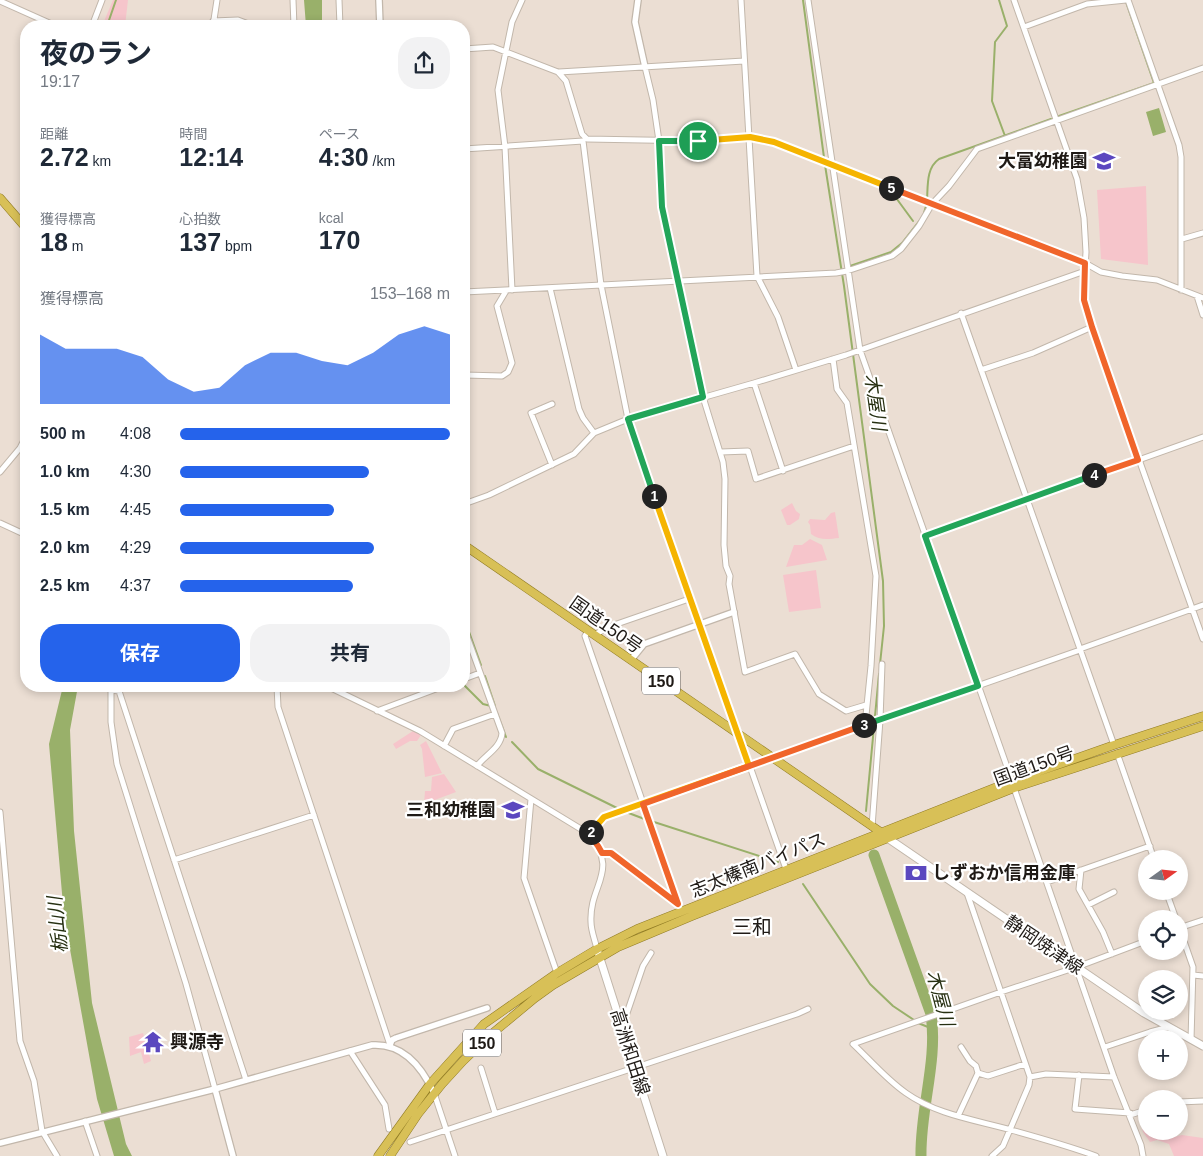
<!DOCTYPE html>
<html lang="ja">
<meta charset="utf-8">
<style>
:root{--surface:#fff;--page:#f2f2f3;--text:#1f2937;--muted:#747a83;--accent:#2563eb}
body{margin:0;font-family:Arial,"Noto Sans JP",sans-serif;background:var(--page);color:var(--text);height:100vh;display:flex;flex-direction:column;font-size:19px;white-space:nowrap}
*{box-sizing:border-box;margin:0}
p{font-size:16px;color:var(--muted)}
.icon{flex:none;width:28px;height:28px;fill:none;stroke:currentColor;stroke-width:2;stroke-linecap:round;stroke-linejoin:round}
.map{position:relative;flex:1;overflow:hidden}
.panel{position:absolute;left:20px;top:20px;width:450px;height:672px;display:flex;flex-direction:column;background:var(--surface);border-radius:20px;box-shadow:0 2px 8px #0003}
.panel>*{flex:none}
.needle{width:32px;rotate:75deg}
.tools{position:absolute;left:1138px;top:850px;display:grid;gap:10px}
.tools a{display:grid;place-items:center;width:50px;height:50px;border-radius:50%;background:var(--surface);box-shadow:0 2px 8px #0003;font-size:25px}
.pin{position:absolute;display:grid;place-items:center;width:42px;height:42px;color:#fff;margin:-21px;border:2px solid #fff;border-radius:50%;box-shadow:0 1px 5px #0007}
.km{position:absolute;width:25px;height:25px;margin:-12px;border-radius:50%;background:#222;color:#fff;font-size:14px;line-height:25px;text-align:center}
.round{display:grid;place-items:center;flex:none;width:52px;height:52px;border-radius:20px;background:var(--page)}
.head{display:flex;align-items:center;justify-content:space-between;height:85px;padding:0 20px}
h1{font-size:28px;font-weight:700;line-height:38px}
.stats{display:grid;grid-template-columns:repeat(3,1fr);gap:8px;height:85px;padding:5px 20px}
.stats div{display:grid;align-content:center}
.stats b{font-size:25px;font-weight:700}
.stats small{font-size:14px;font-weight:400}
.stats p{font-size:14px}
.chart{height:140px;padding:10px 20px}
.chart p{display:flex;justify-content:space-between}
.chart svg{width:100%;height:90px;margin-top:5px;fill:var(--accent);opacity:.7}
.button{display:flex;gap:10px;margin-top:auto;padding:10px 20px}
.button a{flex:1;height:58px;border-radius:20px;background:var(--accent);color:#fff;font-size:20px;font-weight:700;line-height:58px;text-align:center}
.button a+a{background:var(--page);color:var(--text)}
ul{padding:0 20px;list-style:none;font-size:16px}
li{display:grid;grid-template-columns:80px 60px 1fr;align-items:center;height:38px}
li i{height:12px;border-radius:6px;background:var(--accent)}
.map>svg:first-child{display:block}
.green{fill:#f6c5cb}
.water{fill:#99b06a}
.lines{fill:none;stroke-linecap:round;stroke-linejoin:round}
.stream{stroke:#99b06a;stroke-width:2}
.river{stroke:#99b06a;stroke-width:11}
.minor-casing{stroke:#c2b7ab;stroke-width:7}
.tertiary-casing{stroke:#c2b7ab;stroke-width:8}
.secondary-casing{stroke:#c2b7ab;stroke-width:9}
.trunk-casing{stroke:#917c25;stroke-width:9}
.minor{stroke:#fff;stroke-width:5}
.tertiary{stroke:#fff;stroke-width:5.5}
.secondary{stroke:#fff;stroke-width:7}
.trunk{stroke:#d8c057;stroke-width:8}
.split-1-casing{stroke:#fff;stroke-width:10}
.split-2-casing{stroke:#fff;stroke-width:10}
.split-3-casing{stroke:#fff;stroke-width:10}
.split-4-casing{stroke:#fff;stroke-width:10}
.split-5-casing{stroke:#fff;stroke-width:10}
.split-6-casing{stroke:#fff;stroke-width:10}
.split-1{stroke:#22a559;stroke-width:6}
.split-2{stroke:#f5b400;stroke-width:6}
.split-3{stroke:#f0652b;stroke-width:6}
.split-4{stroke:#22a559;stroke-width:6}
.split-5{stroke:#f0652b;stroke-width:6}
.split-6{stroke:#f5b400;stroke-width:6}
.labels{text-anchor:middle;stroke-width:4.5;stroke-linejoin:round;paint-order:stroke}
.shield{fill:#fff;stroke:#625f5c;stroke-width:1}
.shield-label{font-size:16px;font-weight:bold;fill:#1f1a16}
.poi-label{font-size:18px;font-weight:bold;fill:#1f1a16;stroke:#fff;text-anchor:end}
.street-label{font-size:18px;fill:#1f1a16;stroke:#fff}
.water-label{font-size:19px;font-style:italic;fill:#262f11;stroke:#fff}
.quarter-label{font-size:20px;fill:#1f1a16;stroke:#fff}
</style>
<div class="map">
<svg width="1203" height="1156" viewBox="0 0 1203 1156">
<rect width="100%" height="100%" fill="#ebded3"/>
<path class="green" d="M113,0H128L125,26H102Z
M1146,186L1148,265L1101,259L1097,190Z
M792,503L796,511L800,514L799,519L790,525H787L781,510Z
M835,512L839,538C829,539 820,541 811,534L810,525L808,522L810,519L825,520L831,513Z
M810,539L822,545L827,560L786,567L794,545H802Z
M816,570L821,608L789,612L783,575Z
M413,731L421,735L417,741H410L396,749L393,744Z
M426,741L442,773L425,777L422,749L420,745Z
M444,774L456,792L424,804L425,791H431L432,777Z
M143,1033L151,1061L144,1064L141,1052L130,1056L129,1037Z
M1146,1118V1131H1163L1166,1139L1182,1135L1203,1138V1156H1174L1169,1144L1157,1140L1150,1142L1143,1132L1140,1121Z"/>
<path class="water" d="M304,0H322V26H306Z
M1159,108L1166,132L1153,136L1146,112Z
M63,686H78L70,730L74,831L92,1003L126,1144L132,1156H114L97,1099L64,916L49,744Z"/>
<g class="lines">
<path class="stream" d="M803,0L825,165L844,286L883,581L884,626L880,664
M999,0L1007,26L995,42L992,101L1005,136
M107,26L116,0
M1059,116L1154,83L1126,2
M891,191L913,221
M927,200C928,186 926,168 939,159L1051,119
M924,213L926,206
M850,266L891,252L902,243L920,220
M464,618L481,665
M485,676L495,706
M464,685L483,704L491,706
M497,713L506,737
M512,742L538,769L619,809
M866,811L879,674
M626,812L647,820
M651,821L778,862
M803,884L870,984L893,1006L914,1020
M918,1023L933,1029"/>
<path class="river" d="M874,855L931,1014C938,1061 920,1109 921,1156"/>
<g class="minor-casing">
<path id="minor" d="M293,0L294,26
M339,0L340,26
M741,0L757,276L778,317L796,370
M808,0L860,350L1012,781
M1014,0L1077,179L1084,218L1086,252L1083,300L1090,322L1203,639
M1128,0L1179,145L1181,157V290
M0,1L56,26
M213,21L238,20L254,26
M92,26L102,0
M213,26L217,0
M1024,27L1087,4L1126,0
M464,49L493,47L558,72L566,81L582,134L587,139L698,141L749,137L774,142L1085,263L1101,272L1122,276L1157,280L1203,298
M645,67L653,100L659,141L662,207L703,397L723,462L725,479L724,545L726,566L730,576L729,584L745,672L795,654L819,694L846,711L866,705
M559,72L744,61
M464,149L583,141L601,285L628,419L786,869
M1182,239L1203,233
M550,288L579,409L583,418L594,433
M512,290L505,147L498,90L512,22L522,0
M464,292L836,273L847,271L892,256L901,249L919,226L932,204L949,186L977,149L1203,68
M1197,296L1203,315
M961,313L1114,745
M833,359L837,389L847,403L876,576L871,666L865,725
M981,370L1033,353L1092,327
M464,375L502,376L508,372L512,363L497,306L506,291
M754,383L783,471
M552,404L531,413L552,465
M721,452L748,451L756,479L854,446
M0,472L20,448L26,436
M464,504L489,495L574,454L594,433L628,419L754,383L846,355L1085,271
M0,523L26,535
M925,536L1203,437
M464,628L502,733C501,748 485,755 477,766
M588,631L585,636L678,904
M594,635L611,626L689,599
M1080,649L1203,605
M464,679L480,673
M111,686V722L117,764L186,984L215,1089
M277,686L278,707L390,1045
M327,686L420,731L589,834C620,872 589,884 591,922C591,931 595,940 597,949
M111,690L119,691L246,1080
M377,711L444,686
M444,746L453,729L495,714
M1117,753L1154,859
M1014,788L1114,1077L1141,1145L1143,1156
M531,799L524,878L557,973
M0,812L20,1041L34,1081L42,1131L57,1156
M872,827L880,720L882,664
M589,834L604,817L1080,650
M601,853H611L678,904L682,912
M174,860L314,815
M1081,870L1079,889L1103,932L1112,954
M1047,882L1150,846
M1166,891L1176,919
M967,893L1030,1077L1029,1085L1003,1146L992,1156
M1088,905L1114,892
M1179,927L1193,967L1191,1040
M1179,928L1203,920
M1193,975L1203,976
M619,1018L627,1013L643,966L651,953
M1105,1047L1150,1032L1169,1027
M350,1051L385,1105L389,1129
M481,1068L495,1113
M978,1073L988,1076L1025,1064
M1079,1075L1075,1109L1130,1113
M1030,1077L1046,1074L1114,1077
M434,1093L455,1156
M1179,1102L1203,1101
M1130,1115L1146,1110
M958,1116L978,1073L976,1066L970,1061L961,1047
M85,1121L97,1156
M410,1142L797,1014L808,1009
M1096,1156C1068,1146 1040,1138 1011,1130C976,1120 937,1115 906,1093C887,1080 870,1060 853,1044L1001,992L1077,967L1146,941"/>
</g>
<g class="tertiary-casing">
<path id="tertiary" d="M379,0L380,26
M638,0L635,22L645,67
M631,660L644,644L734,612
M390,1045L392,1040L396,1038L487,1008
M215,1089L233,1156
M0,1143L215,1089L372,1045C403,1043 422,1067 434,1093"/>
</g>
<g class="secondary-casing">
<path id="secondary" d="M889,839L1144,1013L1203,1046
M597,949L663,1156"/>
</g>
<g class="trunk-casing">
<path id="trunk" d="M0,198L26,228
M464,545L882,833
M378,1156L430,1084L484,1024L557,973L597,949L637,929L1012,781L1114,745L1203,716
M390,1156L418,1114L442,1084L463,1061L488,1037L535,998L553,985L618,947L692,916L1014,788L1203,726"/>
</g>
<use href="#minor" class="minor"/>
<use href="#tertiary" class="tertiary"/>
<use href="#secondary" class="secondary"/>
<use href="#trunk" class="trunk"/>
</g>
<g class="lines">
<g class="split-1-casing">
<path id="split-1" d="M654,496L628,419L703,397L662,207L659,141H698"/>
</g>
<g class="split-2-casing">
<path id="split-2" d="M591,832L604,817L749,766L654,496"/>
</g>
<g class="split-3-casing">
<path id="split-3" d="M591,832L589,834L598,846L602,853H611L678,904L643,804L864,725"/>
</g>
<g class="split-4-casing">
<path id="split-4" d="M864,725L978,686L925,536L1094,475"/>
</g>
<g class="split-5-casing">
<path id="split-5" d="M891,188L1085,263L1084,300L1092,327L1138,460L1094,475"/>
</g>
<g class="split-6-casing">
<path id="split-6" d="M698,141L750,137L774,142L891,188"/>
</g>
<use href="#split-1" class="split-1"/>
<use href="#split-2" class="split-2"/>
<use href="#split-3" class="split-3"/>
<use href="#split-4" class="split-4"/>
<use href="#split-5" class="split-5"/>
<use href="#split-6" class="split-6"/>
</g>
<defs>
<g id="school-bare" transform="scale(1.725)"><path d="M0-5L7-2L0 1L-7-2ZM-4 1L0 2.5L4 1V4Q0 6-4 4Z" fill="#5b47bf" stroke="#fff" stroke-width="2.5" paint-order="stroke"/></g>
<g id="bank-bare" transform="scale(1.725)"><path d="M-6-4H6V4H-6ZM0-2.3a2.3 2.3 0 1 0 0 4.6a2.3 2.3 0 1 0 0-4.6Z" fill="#5b47bf" stroke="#fff" stroke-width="2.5" paint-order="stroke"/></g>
<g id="temple-bare" transform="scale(1.725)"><path d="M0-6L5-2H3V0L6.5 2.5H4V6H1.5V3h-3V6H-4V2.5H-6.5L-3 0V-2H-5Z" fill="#5b47bf" stroke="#fff" stroke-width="2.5" paint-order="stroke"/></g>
</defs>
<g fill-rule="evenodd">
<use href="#school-bare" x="1104" y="161"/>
<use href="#school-bare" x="513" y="810"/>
<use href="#bank-bare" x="916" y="873"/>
<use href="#temple-bare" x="153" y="1042"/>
</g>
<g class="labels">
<g class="shield">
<rect x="642" y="667.5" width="38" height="27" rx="4"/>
<rect x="463" y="1029.5" width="38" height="27" rx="4"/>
</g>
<g class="shield-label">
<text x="661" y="687">150</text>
<text x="482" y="1049">150</text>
</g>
<g class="poi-label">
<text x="1088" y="167">大富幼稚園</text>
<text x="496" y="816">三和幼稚園</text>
<text x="932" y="879" text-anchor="start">しずおか信用金庫</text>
<text x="170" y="1048" text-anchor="start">興源寺</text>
</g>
<g class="street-label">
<text transform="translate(606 625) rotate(35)" y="6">国道150号</text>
<text transform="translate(1034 766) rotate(-20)" y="6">国道150号</text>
<text transform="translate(758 865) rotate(-22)" y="6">志太榛南バイパス</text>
<text transform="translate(1044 945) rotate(34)" y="6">静岡焼津線</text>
<text transform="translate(630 1052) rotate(72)" y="6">高洲和田線</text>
</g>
<g class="water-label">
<text transform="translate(876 402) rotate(82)" y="7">木屋川</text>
<text transform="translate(57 925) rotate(-96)" y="7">栃山川</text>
<text transform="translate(941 998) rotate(75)" y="7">木屋川</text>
</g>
<g class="quarter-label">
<text x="752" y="934">三和</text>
</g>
</g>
</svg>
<div class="tools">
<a><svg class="needle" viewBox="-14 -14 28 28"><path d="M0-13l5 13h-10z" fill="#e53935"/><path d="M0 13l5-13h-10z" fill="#747a83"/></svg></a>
<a><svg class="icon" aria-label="locate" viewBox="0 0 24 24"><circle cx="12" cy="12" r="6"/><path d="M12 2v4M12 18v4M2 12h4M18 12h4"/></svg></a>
<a><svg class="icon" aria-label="layers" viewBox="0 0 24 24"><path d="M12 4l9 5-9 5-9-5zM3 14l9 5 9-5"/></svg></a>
<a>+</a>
<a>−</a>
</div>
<div class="pin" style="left:698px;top:141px;background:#1e9e55"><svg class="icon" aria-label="arrive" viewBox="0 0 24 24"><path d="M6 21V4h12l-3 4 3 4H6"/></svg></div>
<b class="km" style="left:654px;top:496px">1</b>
<b class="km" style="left:591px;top:832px">2</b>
<b class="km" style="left:864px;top:725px">3</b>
<b class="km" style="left:1094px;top:475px">4</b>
<b class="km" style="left:891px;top:188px">5</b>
<section class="panel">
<div class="head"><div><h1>夜のラン</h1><p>19:17</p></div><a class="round"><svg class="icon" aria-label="share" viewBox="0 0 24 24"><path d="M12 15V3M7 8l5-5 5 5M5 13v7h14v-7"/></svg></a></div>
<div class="stats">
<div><p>距離</p><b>2.72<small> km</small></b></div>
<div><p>時間</p><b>12:14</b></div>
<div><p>ペース</p><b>4:30<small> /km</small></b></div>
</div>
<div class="stats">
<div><p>獲得標高</p><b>18<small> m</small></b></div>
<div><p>心拍数</p><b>137<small> bpm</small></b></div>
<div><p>kcal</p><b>170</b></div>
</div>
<div class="chart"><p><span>獲得標高</span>153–168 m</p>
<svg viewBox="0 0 160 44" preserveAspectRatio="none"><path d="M0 44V10L10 17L20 17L30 17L40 21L50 32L60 38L70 36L80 25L90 19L100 19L110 23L120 25L130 19L140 10L150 6L160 10V44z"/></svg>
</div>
<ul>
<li><b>500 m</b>4:08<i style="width:100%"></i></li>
<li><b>1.0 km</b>4:30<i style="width:70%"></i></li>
<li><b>1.5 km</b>4:45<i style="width:57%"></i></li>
<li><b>2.0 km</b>4:29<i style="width:72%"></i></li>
<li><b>2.5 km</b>4:37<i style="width:64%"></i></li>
</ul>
<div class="button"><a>保存</a><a>共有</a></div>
</section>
</div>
